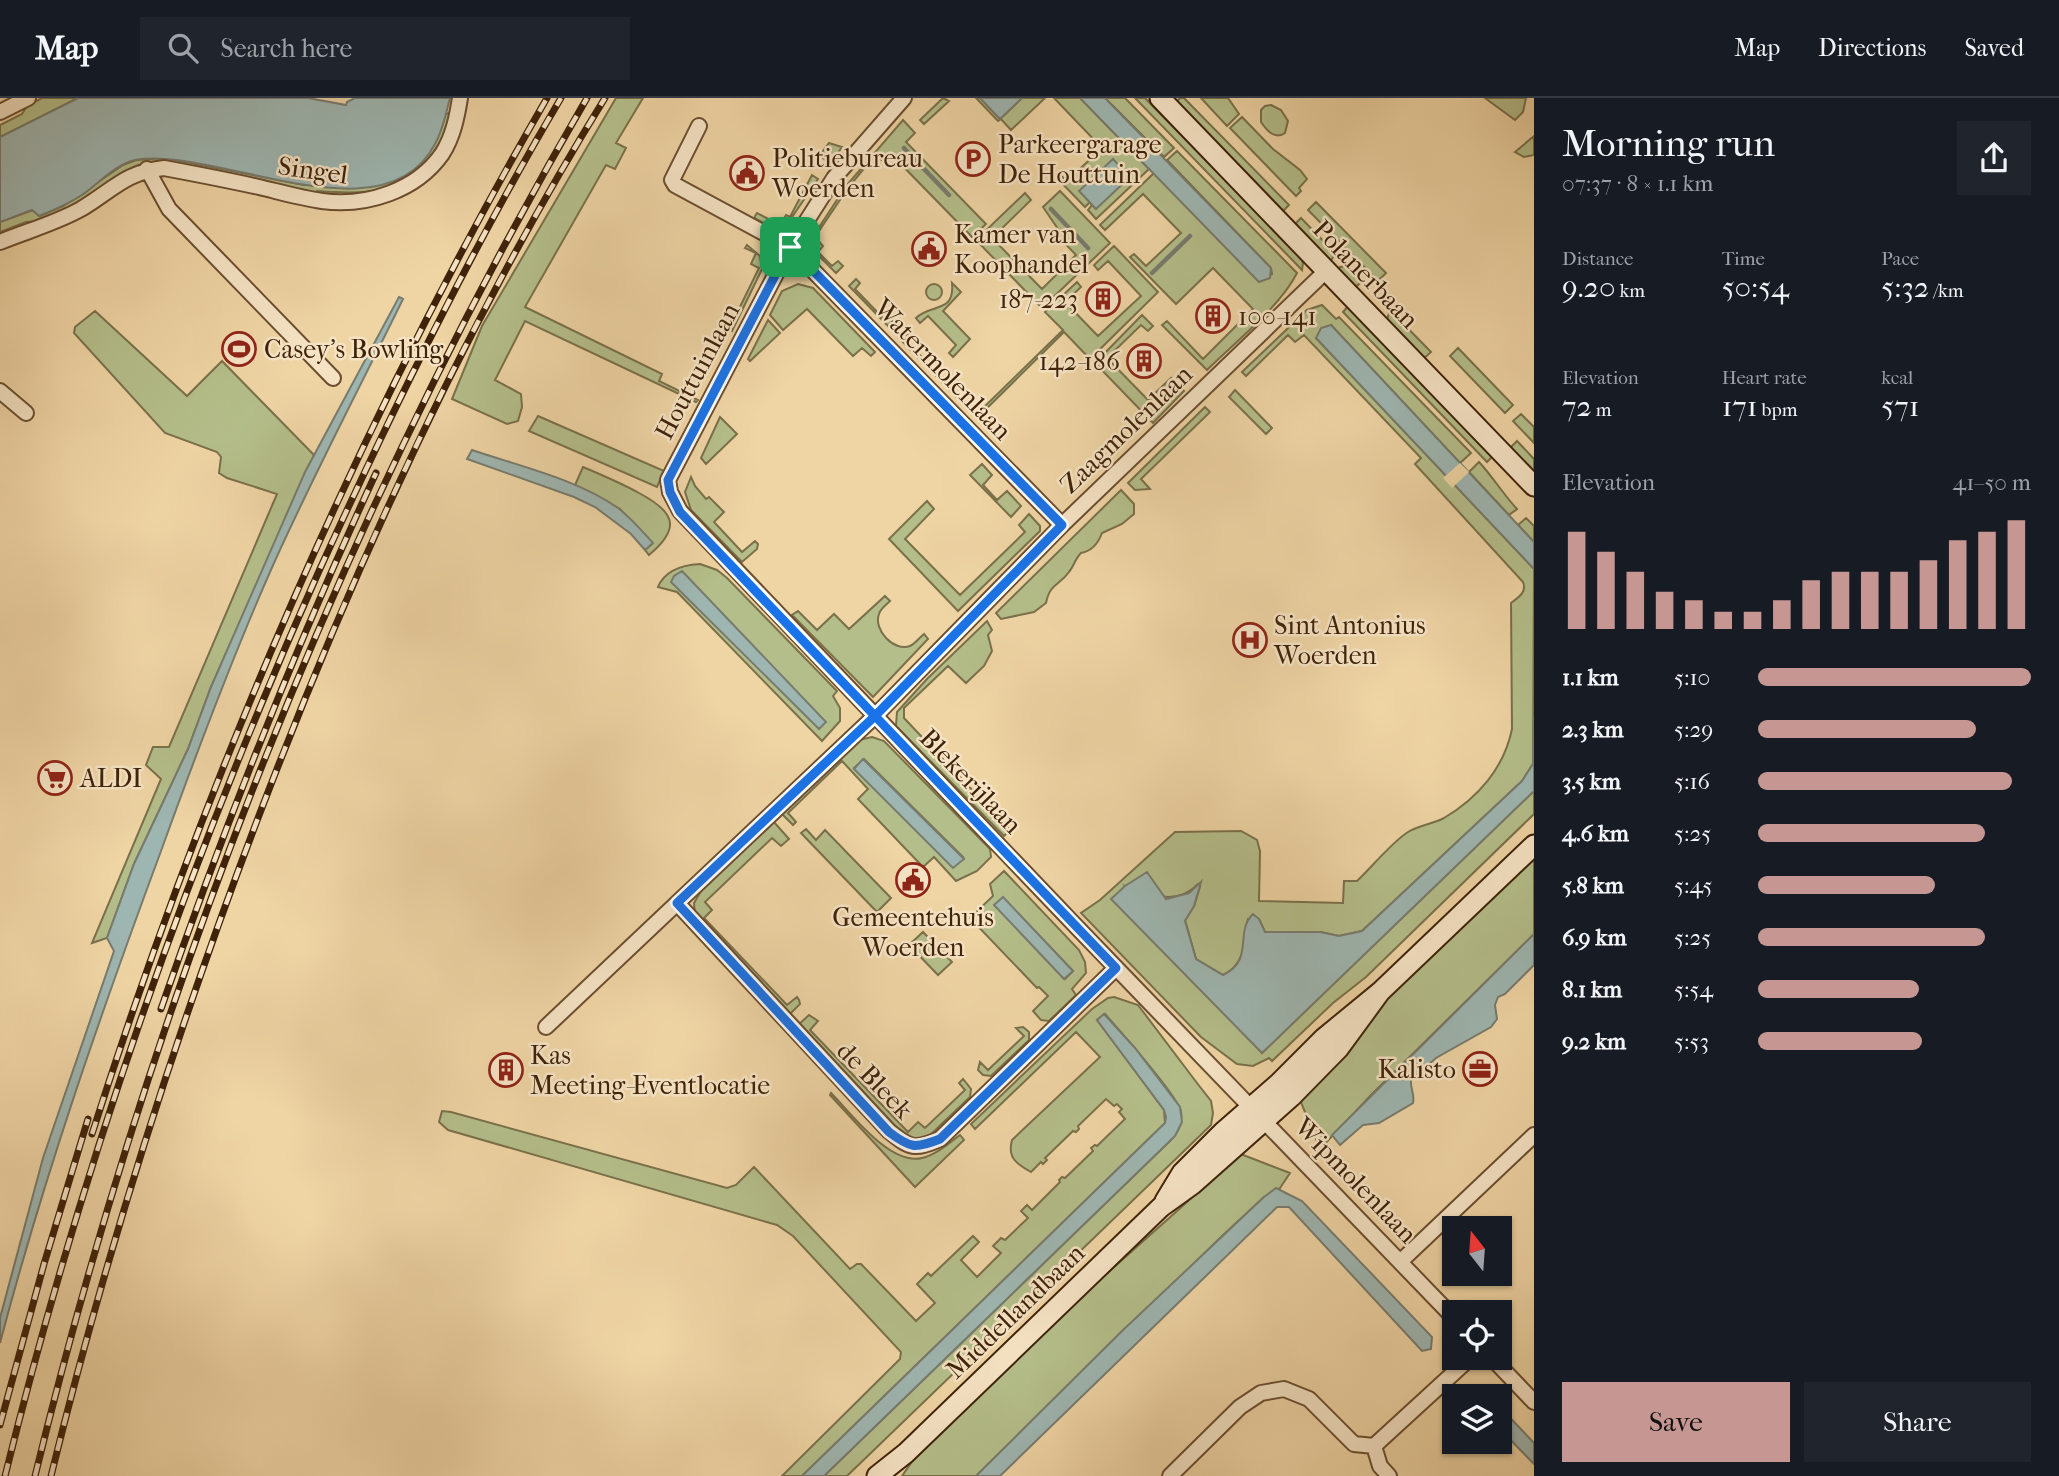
<!DOCTYPE html>
<meta charset="utf-8">
<style>
:root{--surface:#171b24;--page:#20242c;--text:#f1f3f6;--muted:#9ea1a6;--line:#363941;--accent:#c59692}
body{margin:0;font-family:"IM FELL French Canon",serif;background:var(--page);color:var(--text);height:100vh;display:flex;flex-direction:column;font-size:26px;white-space:nowrap}
*{box-sizing:border-box;margin:0}
p{font-size:23px;color:var(--muted)}
.icon{flex:none;width:38px;height:38px;fill:none;stroke:currentColor;stroke-width:2;stroke-linecap:round;stroke-linejoin:round}
.map{position:relative;flex:1;overflow:hidden}
.details{display:flex;flex-direction:column;background:var(--surface);width:525px}
.details>*{flex:none}
.needle{width:46px;rotate:343deg}
.controls{position:absolute;left:1442px;top:1118px;display:grid;gap:14px}
.controls a{display:grid;place-items:center;width:70px;height:70px;border-radius:0px;background:var(--surface);box-shadow:0 2px 5px #0004;font-size:35px}
.pin{position:absolute;display:grid;place-items:center;width:60px;height:60px;color:#fff;margin:-30px;border-radius:14px;box-shadow:0 4px 10px #0006}
.round{display:grid;place-items:center;flex:none;width:74px;height:74px;border-radius:0px;background:var(--page)}
.headline{display:flex;align-items:center;justify-content:space-between;height:119px;padding:0 28px}
h1{font-size:38px;font-weight:600;line-height:52px}
.metrics{display:grid;grid-template-columns:repeat(3,1fr);gap:10px;height:119px;padding:7px 28px}
.metrics div{display:grid;align-content:center}
.metrics b{font-size:30px;font-weight:600}
.metrics small{font-size:19px;font-weight:400}
.metrics p{font-size:19px}
.chart{height:196px;padding:14px 28px}
.chart p{display:flex;justify-content:space-between}
.chart svg{width:100%;height:126px;margin-top:7px;stroke:var(--accent);stroke-width:6}
.cta{display:flex;gap:14px;margin-top:auto;padding:14px 28px}
.cta a{flex:1;height:80px;border-radius:0px;background:var(--accent);color:#111;font-size:28px;font-weight:600;line-height:80px;text-align:center}
.cta a+a{background:var(--page);color:var(--text)}
ul{padding:0 28px;list-style:none;font-size:23px}
li{display:grid;grid-template-columns:112px 84px 1fr;align-items:center;height:52px}
li i{height:18px;border-radius:9px;background:var(--accent)}
header{display:flex;align-items:center;gap:42px;box-sizing:border-box;height:98px;padding:0 35px;background:var(--surface);border-bottom:2px solid var(--line)}
header strong{font-size:33px}
nav{display:flex;gap:38px;margin-inline-start:auto;font-size:24px}
.search{width:490px;height:63px;background:var(--page);display:flex;align-items:center;gap:18px;box-sizing:border-box;padding:0 24px;border-radius:0px;color:var(--muted);font-size:26px}
main{display:flex;flex:1;min-height:0}
.map>svg:first-child{display:block}
.green{fill:#b4be8a;stroke:#7a704a;stroke-width:2;fill-rule:evenodd}
.water{fill:#9eb6b1;stroke:#787b6e;stroke-width:2}
.pier{fill:#efd4a4}
.lines{fill:none;stroke-linecap:round;stroke-linejoin:round}
.stream{stroke:#787b6e;stroke-width:4.5}
.minor-casing{stroke:#6b4e30;stroke-width:18}
.secondary-casing{stroke:#3f220a;stroke-width:23}
.minor{stroke:#f5e3c4;stroke-width:14}
.secondary{stroke:#f5e3c4;stroke-width:19}
.rail-casing{stroke:#3f220a;stroke-width:7}
.rail{stroke:#f5e3c4;stroke-width:4.5;stroke-dasharray:13;stroke-linecap:butt}
.route-casing{stroke:#fff;stroke-width:14}
.route{stroke:#1a73e8;stroke-width:9}
.labels{text-anchor:middle;stroke-width:5;stroke-linejoin:round;paint-order:stroke}
.poi-label{font-size:26px;fill:#3f220a;stroke:#f5e3c4;text-anchor:start}
.street-label{font-size:26px;fill:#3f220a;stroke:#f5e3c4}
</style>
<header>
<strong>Map</strong>
<div class="search"><svg class="icon" aria-label="search" viewBox="0 0 24 24"><circle cx="10" cy="10" r="6"/><path d="M15 15l6 6"/></svg>Search here</div>
<nav><a>Map</a><a>Directions</a><a>Saved</a></nav>
</header>
<main>
<div class="map">
<svg width="1534" height="1378" viewBox="0 0 1534 1378">
<rect width="100%" height="100%" fill="#efd4a4"/>
<filter id="stains"><feTurbulence type="fractalNoise" baseFrequency=".00286" numOctaves="4"/><feColorMatrix values="0 0 0 0 .2 0 0 0 0 .09 0 0 0 0 .02 0 0 0 .5 -.17"/></filter>
<radialGradient id="worn" r=".72"><stop offset=".6" stop-color="#630" stop-opacity="0"/><stop offset="1" stop-color="#630" stop-opacity=".3"/></radialGradient>
<path class="green" d="M42,0H78L0,39V27L22,16L27,8Z
M616,0H643L616,45L626,50L615,71L606,67L525,209L662,276L659,283L698,302L696,304L525,223L495,282L521,296L522,309L518,323L507,326L452,301L482,228Z
M943,0L949,3L924,26L920,22Z
M976,0H980L1000,21L1022,0H1045L1011,32L1001,21L998,23Z
M1054,0H1080L1149,71L1096,121L1088,112L1092,107L1096,111L1080,93L1090,104L1085,109L1055,78L1058,75L1067,83L1102,50Z
M1105,0H1125L1174,50L1164,59Z
M1135,0H1145L1300,158L1303,165L1302,172Z
M1180,0H1184L1289,107L1282,114L1175,5Z
M1201,0H1228L1239,16L1227,28Z
M1485,0H1526L1523,14L1515,22Z
M1271,7L1281,12L1288,23L1285,35C1275,42 1267,33 1261,24V12L1265,8Z
M446,15L454,17C421,89 394,99 317,93L316,97L148,66L125,73L63,114L42,123L26,124L0,134V124L33,112L40,118L63,108L123,67L136,62L165,60L304,87L398,81L425,60L441,31Z
M1242,19L1273,51L1300,72L1307,81L1299,90L1301,93L1296,98L1230,30Z
M903,22L915,35L906,44L986,126L972,139L891,56L883,63L875,57L848,90L815,139L823,148L818,154L832,168L838,163L843,168L836,175L816,155L814,137L846,88Z
M1534,38V57L1524,59L1515,54Z
M829,45L842,49L830,66L820,57Z
M1177,53L1297,175C1280,209 1234,245 1207,272L1162,227L1167,223L1203,261L1253,211L1213,170L1176,206L1130,159L1134,156L1146,168L1181,135L1143,96L1105,132L1100,127L1154,75L1259,183L1272,176L1271,170L1167,62Z
M812,77L818,81L788,125L774,130L754,120L757,115L780,127L786,117L790,119Z
M1060,93L1110,145L1042,210L976,142L1025,95L1031,102L992,140L1042,191L1076,157L1055,135L1058,131L1043,109Z
M1316,104L1386,175L1378,183L1308,112Z
M1301,120L1332,152L1335,156L1330,164L1294,127Z
M747,147L760,158L762,171L732,233L721,227L726,216L735,219L759,170L751,166L756,155L745,150Z
M1114,148L1158,194L1090,261L1064,234L977,320L899,240L906,230L910,234L904,241L946,284L952,278L960,285L954,292L977,316L1063,232L1045,214L1077,184L1081,189L1065,204L1098,238L1141,198L1108,163L1098,172L1094,167Z
M1346,168L1362,183L1355,190L1337,172L1340,169Z
M856,181L860,185L855,191L884,221L891,215L896,220L888,228L849,188Z
M952,185L961,194L943,213L970,241L953,259L949,255L956,247L928,218L920,225L916,220C931,205 955,216 952,185Z
M926 194a8 8 0 1 1 16 0a8 8 0 1 1-16 0Z
M798,186L813,190L875,254L871,258L862,250L853,258L807,211L783,232L770,217L782,193Z
M1322,207L1336,221L1339,219L1471,355L1460,365L1331,227L1316,240L1534,471L1533,666L1522,683L1362,833L1339,838L1320,834H1265L1259,821H1248C1244,844 1246,866 1223,877L1196,861L1185,822L1194,808L1200,789L1198,786C1176,809 1151,796 1125,788L1262,955L1534,693V716L1366,879L1333,905L1272,963L1269,960L1253,968L1237,966L1201,939L1081,815L1100,802L1175,734L1241,733L1257,742L1260,753L1259,803L1343,805L1344,783H1357C1371,770 1392,744 1408,734C1419,727 1433,726 1444,720C1478,700 1504,670 1512,631L1511,505C1519,499 1527,494 1523,484L1415,366L1421,360L1304,237L1295,244L1288,237L1246,278L1242,274L1307,212Z
M1348,208L1493,358L1487,364L1343,214Z
M1390,212L1431,254L1423,261L1387,222Z
M95,213L187,298L222,263L314,357L211,589L188,651L134,766L107,840L92,845L161,681L146,667L153,649H169L277,396L227,380L219,375L221,359L217,354L165,335L74,235L75,229Z
M1142,217L1153,228L1148,233L1141,227L1107,260L1148,302L1171,280L1184,293L1153,325L1095,265Z
M768,222L780,235L750,263L748,261Z
M1458,250L1513,307L1505,315L1450,258Z
M1235,292L1272,330L1266,336L1229,299Z
M1205,309L1210,314L1141,381L1150,391L1135,392L1128,385Z
M1521,316L1534,329V345L1513,323Z
M538,318L664,373L657,389L529,333Z
M720,319L737,336L706,366L701,360Z
M1517,343L1534,361V376L1509,351Z
M1479,364C1493,379 1503,396 1517,411L1509,417L1469,374Z
M982,366L992,377L983,387L997,402L1007,393L1021,408L1011,419L970,377Z
M583,369C602,377 621,385 639,395C673,413 683,429 649,457L645,452L652,446L620,411L575,387Z
M691,379L695,388L706,401L709,399L724,414L714,424L742,454L755,443L758,446L757,451L742,464L691,412L685,394Z
M1121,392L1134,406V416L1122,426L1102,435C1098,446 1092,453 1081,455C1075,461 1074,468 1069,474C1060,487 1050,485 1046,505L1034,514L1001,521L996,515Z
M927,403L934,411L905,441L960,497L1025,434L1019,427L1029,416L1040,428V433L958,513L889,441Z
M1526,420L1534,428V444L1518,427Z
M700,466L717,472L727,480L837,593L833,598L840,610V623L822,643L677,494L658,489C665,472 683,467 700,466Z
M885,498L890,503C886,507 880,511 879,516C873,532 894,554 910,548C915,546 920,539 924,536L928,541L873,599L792,517L798,513L817,532L834,516L849,531Z
M987,523L992,532L988,537L992,553L984,568L966,585L948,568L904,610V620L1010,732L1004,738L896,628L897,614L927,581Z
M872,639L884,643L990,751L991,759L977,773L956,783L934,759L923,769L858,701L868,691L842,663L788,715L796,724L793,727L781,715L859,642ZM864,661L964,760L854,670Z
M773,723L789,741L781,748L772,740L705,804L712,812L704,820L787,907L797,899L799,902L800,906L787,919L695,817L694,805L701,793Z
M806,731L816,742L825,732L891,800L877,814L801,735Z
M1534,761V836L1372,996L1320,1051L1298,997L1368,919Z
M1004,773L1079,852L1085,864L1086,875L1072,891L1076,897L1049,923L1041,922L1033,913L1048,898L1039,889L1037,890L970,820L993,798L990,786ZM1003,800L1073,873L1065,881L995,807Z
M923,834L952,864L938,877L909,847Z
M1114,899L1138,907L1197,985L1211,1003L1213,1015L1211,1027L847,1378H824L1170,1043C1178,1035 1183,1026 1181,1014C1179,999 1118,931 1105,916L1097,922L1164,1012L1165,1025L802,1378H782L900,1261L901,1254L793,1138L777,1127L448,1032L439,1024L442,1013L451,1014L727,1090L736,1087L754,1069L850,1171L857,1166H861L916,1223L935,1205L917,1186L928,1175L931,1178L973,1138L979,1144L961,1162L977,1179L1001,1155L993,1148L1001,1140L1005,1142L1028,1120L1021,1113L1027,1107L1032,1112L1060,1084L1059,1082L1062,1079L1065,1080L1093,1053L1091,1050L1095,1047L1097,1048L1125,1021L1119,1014L1122,1011L1117,1006L1114,1008L1106,1001L1078,1028L1079,1031L1076,1034L1073,1033L1045,1060L1047,1062L1043,1066L1041,1064L1031,1074C1017,1066 1007,1060 1012,1042L1100,959L1076,934L975,1031L971,1026L1092,911L1108,900Z
M809,917L818,923L810,932L908,1034L918,1024L925,1030L965,992L959,985L963,981L971,991L970,999L927,1040L918,1042L903,1039L796,929Z
M1023,929L1029,934V942L991,978L983,977L978,972L980,964L988,972L1024,938L1016,930Z
M831,995C852,1016 890,1068 922,1060C936,1057 949,1045 960,1037L964,1042L915,1089L830,997Z
M1238,1055L1290,1075L1280,1090L1264,1099L1221,1139L976,1378H902L918,1355L1067,1211L1186,1105Z"/>
<path class="water" d="M78,0H308L346,7L347,4L355,0H450C446,15 443,32 435,46C384,144 217,48 135,62C116,66 98,86 82,97C68,106 54,112 39,118L32,112L0,124V39Z
M980,0H1022L1000,21Z
M1080,0H1105L1271,170L1270,180L1259,184Z
M1113,61L1130,79L1096,111L1079,93Z
M399,199L403,201C360,289 314,376 274,465C232,559 196,656 161,753C101,915 44,1078 0,1245V1220L43,1060L114,853L107,840L134,766L188,651L211,589L305,374Z
M1331,227L1534,444V471L1316,240L1321,230Z
M472,352C519,368 577,381 618,410C631,420 642,433 653,445L645,452L631,436L595,409L574,399L467,361Z
M682,473L826,624L819,631L671,484L674,478Z
M1534,619V693L1262,955L1111,801L1125,788L1147,774L1166,801L1189,795L1201,784L1194,808L1185,823L1196,861L1223,877C1255,862 1234,834 1253,816L1259,821L1265,834H1320L1339,838L1362,833L1522,683L1533,666Z
M863,661L964,761L953,770L854,671Z
M1003,799L1073,873L1064,881L994,807Z
M1534,836V867L1505,896L1498,899L1495,907L1497,921L1491,929L1436,960L1411,982C1410,991 1415,996 1413,1005L1379,1025L1363,1027L1340,1047L1332,1037Z
M1104,916L1135,950L1180,1009L1182,1024L1175,1038L824,1378H802L1165,1025L1166,1019L1164,1012L1097,922Z
M1276,1090L1302,1103L1432,1239L1431,1251L1422,1253L1289,1109H1277L1000,1378H976L1122,1233L1264,1099Z
M1500,1309L1534,1345V1366L1500,1331Z"/>
<path class="pier" d="M1460,365L1469,374L1452,390L1443,380Z"/>
<g class="lines">
<path class="stream" d="M904,50L949,97
M1051,111L1088,150
M1152,175L1190,138"/>
<g class="minor-casing">
<path id="minor" d="M904,0L834,80L790,149L668,382L670,394L680,413L1070,822L1454,1220
M0,14L28,0
M699,28L672,82L675,87L790,149L1062,427
M147,71L169,111L333,280
M0,144C27,133 56,125 81,111C113,92 125,74 164,70C196,76 227,82 259,89C280,94 301,100 322,103C366,109 416,93 442,56C453,39 457,19 460,0
M0,293L26,315
M677,805L889,1033C911,1051 914,1052 940,1041L1116,870
M546,929L875,618L1062,427L1326,173
M1400,1164L1534,1037
M1492,1260L1534,1304
M1374,1348L1380,1368L1389,1378
M1170,1378L1240,1309L1261,1295L1284,1291L1309,1301L1354,1346L1374,1348L1470,1260"/>
</g>
<g class="secondary-casing">
<path id="secondary" d="M1160,0L1534,388
M1165,1103L1182,1075L1223,1034L1278,986L1324,940L1380,894L1534,747
M877,1378L906,1355L1161,1109L1193,1086L1291,999L1339,950L1380,894"/>
</g>
<use href="#minor" class="minor"/>
<use href="#secondary" class="secondary"/>
<g class="rail-casing">
<path id="rail" d="M161,911C224,729 295,550 376,375
M92,1036C207,676 358,327 547,0
M0,1327L44,1166L88,1021
M5,1378C82,1068 188,765 319,473C392,312 471,152 561,0
M35,1378C153,896 337,429 587,0
M51,1378C107,1150 179,926 263,707C357,462 467,223 605,0"/>
</g>
<use href="#rail" class="rail"/>
</g>
<g class="lines">
<g class="route-casing">
<path id="route" d="M790,149L668,382L670,394L680,414L875,618L677,805L889,1034C910,1050 915,1051 940,1041L1116,870L875,618L1062,427L790,149"/>
</g>
<use href="#route" class="route"/>
</g>
<defs>
<g id="parking-ring" transform="scale(1.75)"><circle r="9.5" fill="#f5e3c4" stroke="#8f2418" stroke-width="1.5"/><path d="M-3.5-5.5H1a3.5 3.5 0 0 1 0 7H-1V5.5H-3.5ZM-1-3.4V-.6H.8a1.4 1.4 0 0 0 0-2.8Z" fill="#8f2418"/></g>
<g id="civic-ring" transform="scale(1.75)"><circle r="9.5" fill="#f5e3c4" stroke="#8f2418" stroke-width="1.5"/><path d="M-.6-6.5H3V-4.5H.6V-3L4-1V1h2V6H-6V1h2V-1L-.6-3ZM-1.2 2.5V6h2.4V2.5Z" fill="#8f2418"/></g>
<g id="building-ring" transform="scale(1.75)"><circle r="9.5" fill="#f5e3c4" stroke="#8f2418" stroke-width="1.5"/><path d="M-4-6H4V6H1V3H-1V6H-4ZM-2.5-4.3h1.7v1.8h-1.7ZM.8-4.3h1.7v1.8H.8ZM-2.5-1h1.7V.8h-1.7ZM.8-1h1.7V.8H.8Z" fill="#8f2418"/></g>
<g id="stadium-ring" transform="scale(1.75)"><circle r="9.5" fill="#f5e3c4" stroke="#8f2418" stroke-width="1.5"/><path d="M0-5a6.5 5 0 1 0 0 10a6.5 5 0 1 0 0-10ZM-3.5-1.8h7v3.6h-7Z" fill="#8f2418"/></g>
<g id="hospital-ring" transform="scale(1.75)"><circle r="9.5" fill="#f5e3c4" stroke="#8f2418" stroke-width="1.5"/><path d="M-5-5h3v3.5h4V-5h3V5h-3V1.5h-4V5h-3Z" fill="#8f2418"/></g>
<g id="supermarket-ring" transform="scale(1.75)"><circle r="9.5" fill="#f5e3c4" stroke="#8f2418" stroke-width="1.5"/><path d="M-6-5.5h2.5l.6 2H6L4.5 2H-2.5L-4.4-4H-6ZM-1.5 3.2a1.3 1.3 0 1 0 .1 0ZM3 3.2a1.3 1.3 0 1 0 .1 0Z" fill="#8f2418"/></g>
<g id="office-ring" transform="scale(1.75)"><circle r="9.5" fill="#f5e3c4" stroke="#8f2418" stroke-width="1.5"/><path d="M-6-3h4V-5.5h4V-3h4V5H-6ZM-1-4.5V-3h2v-1.5ZM-6 0V1H6V0Z" fill="#8f2418"/></g>
</defs>
<g fill-rule="evenodd">
<use href="#parking-ring" x="973" y="61"/>
<use href="#civic-ring" x="747" y="75"/>
<use href="#civic-ring" x="929" y="151"/>
<use href="#building-ring" x="1103" y="201"/>
<use href="#building-ring" x="1213" y="218"/>
<use href="#stadium-ring" x="239" y="251"/>
<use href="#building-ring" x="1144" y="263"/>
<use href="#hospital-ring" x="1250" y="542"/>
<use href="#supermarket-ring" x="55" y="680"/>
<use href="#civic-ring" x="913" y="782"/>
<use href="#office-ring" x="1480" y="971"/>
<use href="#building-ring" x="506" y="972"/>
</g>
<g class="labels">
<g class="poi-label">
<text x="998" y="55">Parkeergarage<tspan x="998" dy="30">De Houttuin</tspan></text>
<text x="772" y="69">Politiebureau<tspan x="772" dy="30">Woerden</tspan></text>
<text x="954" y="145">Kamer van<tspan x="954" dy="30">Koophandel</tspan></text>
<text x="1078" y="210" text-anchor="end">187-223</text>
<text x="1238" y="227">100-141</text>
<text x="264" y="260">Casey's Bowling</text>
<text x="1120" y="272" text-anchor="end">142-186</text>
<text x="1274" y="536">Sint Antonius<tspan x="1274" dy="30">Woerden</tspan></text>
<text x="80" y="689">ALDI</text>
<text x="913" y="828" text-anchor="middle">Gemeentehuis<tspan x="913" dy="30">Woerden</tspan></text>
<text x="530" y="966">Kas<tspan x="530" dy="30">Meeting-Eventlocatie</tspan></text>
<text x="1456" y="980" text-anchor="end">Kalisto</text>
</g>
<g class="street-label">
<text transform="translate(313 72) rotate(8)" y="9">Singel</text>
<text transform="translate(1366 176) rotate(46)" y="9">Polanerbaan</text>
<text transform="translate(943 271) rotate(46)" y="9">Watermolenlaan</text>
<text transform="translate(697 273) rotate(-62)" y="9">Houttuinlaan</text>
<text transform="translate(1126 331) rotate(-44)" y="9">Zaagmolenlaan</text>
<text transform="translate(971 683) rotate(46)" y="9">Blekerijlaan</text>
<text transform="translate(875 982) rotate(46)" y="9">de Bleek</text>
<text transform="translate(1356 1082) rotate(46)" y="9">Wipmolenlaan</text>
<text transform="translate(1015 1213) rotate(-44)" y="9">Middellandbaan</text>
</g>
</g>
<rect width="100%" height="100%" filter="url(#stains)"/>
<rect width="100%" height="100%" fill="url(#worn)"/>
</svg>
<div class="controls">
<a><svg class="needle" viewBox="-14 -14 28 28"><path d="M0-13l5 13h-10z" fill="#e53935"/><path d="M0 13l5-13h-10z" fill="#9ea1a6"/></svg></a>
<a><svg class="icon" aria-label="locate" viewBox="0 0 24 24"><circle cx="12" cy="12" r="6"/><path d="M12 2v4M12 18v4M2 12h4M18 12h4"/></svg></a>
<a><svg class="icon" aria-label="layers" viewBox="0 0 24 24"><path d="M12 4l9 5-9 5-9-5zM3 14l9 5 9-5"/></svg></a>
</div>
<div class="pin" style="left:790px;top:149px;background:#1e9e55"><svg class="icon" aria-label="arrive" viewBox="0 0 24 24"><path d="M6 21V4h12l-3 4 3 4H6"/></svg></div>
</div>
<section class="details">
<div class="headline"><div><h1>Morning run</h1><p>07:37 · 8 × 1.1 km</p></div><a class="round"><svg class="icon" aria-label="share" viewBox="0 0 24 24"><path d="M12 15V3M7 8l5-5 5 5M5 13v7h14v-7"/></svg></a></div>
<div class="metrics">
<div><p>Distance</p><b>9.20<small> km</small></b></div>
<div><p>Time</p><b>50:54</b></div>
<div><p>Pace</p><b>5:32<small> /km</small></b></div>
</div>
<div class="metrics">
<div><p>Elevation</p><b>72<small> m</small></b></div>
<div><p>Heart rate</p><b>171<small> bpm</small></b></div>
<div><p>kcal</p><b>571</b></div>
</div>
<div class="chart"><p><span>Elevation</span>41–50 m</p>
<svg viewBox="0 0 160 44" preserveAspectRatio="none"><path d="M5 44V10M15 44V17M25 44V24M35 44V31M45 44V34M55 44V38M65 44V38M75 44V34M85 44V27M95 44V24M105 44V24M115 44V24M125 44V20M135 44V13M145 44V10M155 44V6"/></svg>
</div>
<ul>
<li><b>1.1 km</b>5:10<i style="width:100%"></i></li>
<li><b>2.3 km</b>5:29<i style="width:80%"></i></li>
<li><b>3.5 km</b>5:16<i style="width:93%"></i></li>
<li><b>4.6 km</b>5:25<i style="width:83%"></i></li>
<li><b>5.8 km</b>5:45<i style="width:65%"></i></li>
<li><b>6.9 km</b>5:25<i style="width:83%"></i></li>
<li><b>8.1 km</b>5:54<i style="width:59%"></i></li>
<li><b>9.2 km</b>5:53<i style="width:60%"></i></li>
</ul>
<div class="cta"><a>Save</a><a>Share</a></div>
</section>
</main>
